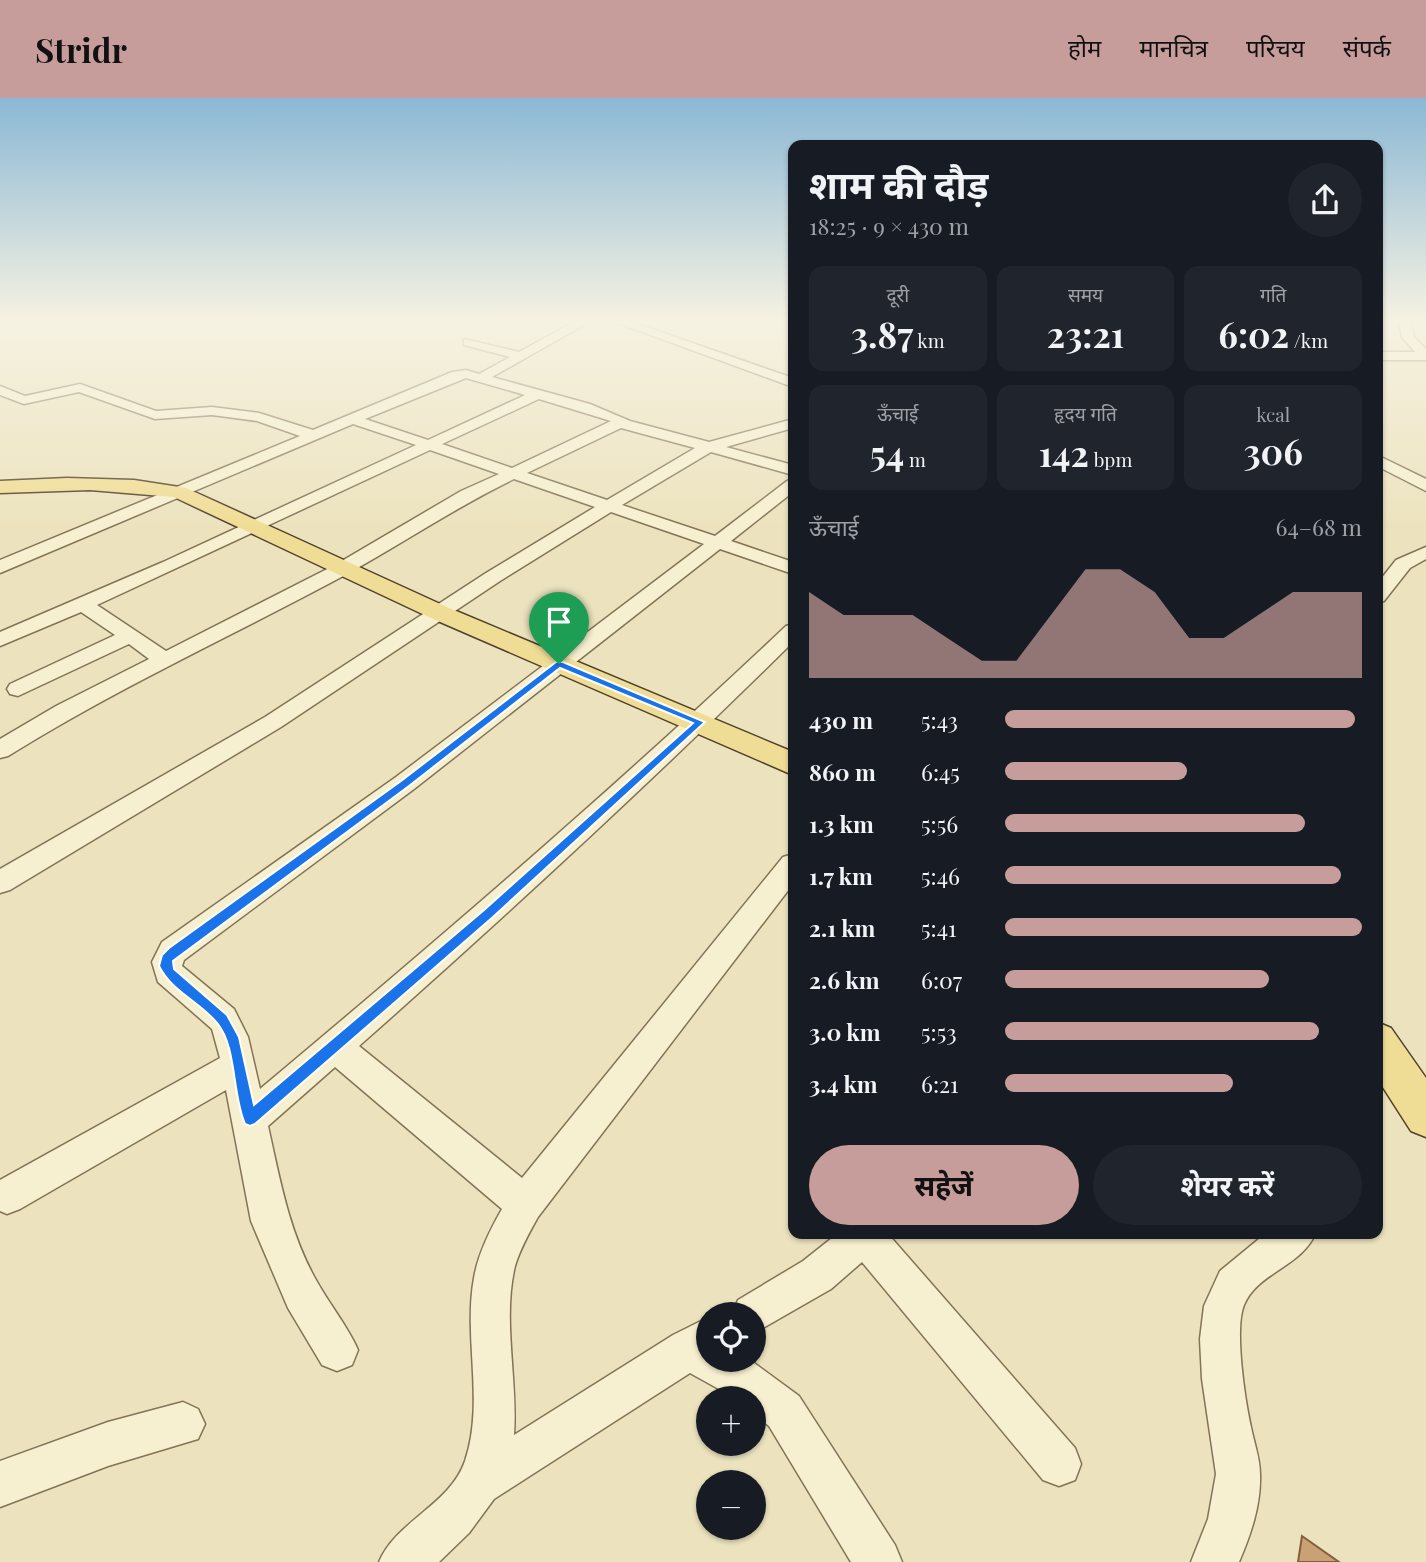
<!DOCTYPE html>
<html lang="hi">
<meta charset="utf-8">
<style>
:root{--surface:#171b24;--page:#20242c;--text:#f1f3f6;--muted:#9ea1a6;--accent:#c69d9a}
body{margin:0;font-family:"Playfair Display","Noto Sans Devanagari",serif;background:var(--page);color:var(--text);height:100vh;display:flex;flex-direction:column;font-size:26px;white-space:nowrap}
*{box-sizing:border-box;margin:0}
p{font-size:23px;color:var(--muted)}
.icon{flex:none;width:38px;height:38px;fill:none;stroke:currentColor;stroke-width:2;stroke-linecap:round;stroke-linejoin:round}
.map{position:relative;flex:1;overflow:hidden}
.drawer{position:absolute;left:788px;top:42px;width:595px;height:1099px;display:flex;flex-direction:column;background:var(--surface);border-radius:14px;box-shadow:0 2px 5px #0004}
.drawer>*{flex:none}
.fabs{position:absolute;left:696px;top:1204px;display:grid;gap:14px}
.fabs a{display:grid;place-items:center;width:70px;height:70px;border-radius:50%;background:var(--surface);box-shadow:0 2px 5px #0004;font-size:35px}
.pin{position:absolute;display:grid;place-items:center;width:60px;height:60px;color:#fff;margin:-72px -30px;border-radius:50% 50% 50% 0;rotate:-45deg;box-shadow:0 0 7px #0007}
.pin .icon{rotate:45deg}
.round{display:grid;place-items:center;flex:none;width:74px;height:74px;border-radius:37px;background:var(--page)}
.summary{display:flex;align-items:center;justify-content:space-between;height:119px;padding:0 21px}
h1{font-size:38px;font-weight:700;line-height:52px}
.metrics{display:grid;grid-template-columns:repeat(3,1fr);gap:10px;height:119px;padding:7px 21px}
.metrics div{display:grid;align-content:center;border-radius:14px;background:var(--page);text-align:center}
.metrics b{font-size:35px;font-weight:700}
.metrics small{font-size:19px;font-weight:400}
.metrics p{font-size:19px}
.chart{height:196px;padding:14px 21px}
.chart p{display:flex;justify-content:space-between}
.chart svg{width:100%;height:126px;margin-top:7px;fill:var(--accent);opacity:.7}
.primary-button{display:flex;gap:14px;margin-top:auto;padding:14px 21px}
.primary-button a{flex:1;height:80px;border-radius:42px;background:var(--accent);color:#111;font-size:28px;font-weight:700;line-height:80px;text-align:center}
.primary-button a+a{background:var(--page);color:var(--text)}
ul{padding:0 21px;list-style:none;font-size:23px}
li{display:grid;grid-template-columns:112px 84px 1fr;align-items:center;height:52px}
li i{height:18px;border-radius:9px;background:var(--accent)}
header{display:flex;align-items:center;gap:42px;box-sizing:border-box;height:98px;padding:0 35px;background:var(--accent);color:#111}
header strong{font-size:33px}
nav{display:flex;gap:38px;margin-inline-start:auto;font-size:24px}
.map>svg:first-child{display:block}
.building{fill:#c9a174;stroke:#82603e;stroke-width:2}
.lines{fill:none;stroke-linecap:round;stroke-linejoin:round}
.minor-casing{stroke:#837357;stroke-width:3}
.major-casing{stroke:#51412c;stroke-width:3}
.minor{fill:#f7f0d0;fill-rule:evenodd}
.major{fill:#f0dd95;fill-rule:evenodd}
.route{fill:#1a73e8;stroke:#fff;stroke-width:2;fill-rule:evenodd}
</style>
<header>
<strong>Stridr</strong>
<nav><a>होम</a><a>मानचित्र</a><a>परिचय</a><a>संपर्क</a></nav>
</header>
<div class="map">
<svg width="1426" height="1464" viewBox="0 0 1426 1464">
<rect width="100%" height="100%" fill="#ece3be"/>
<path class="building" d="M1302,1438L1339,1464H1298Z"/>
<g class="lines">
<g class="minor-casing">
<path id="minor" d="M574,224H589L492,279L590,306L630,323L709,344L793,321V330L726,349L793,367V377L711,354L622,407L715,438L787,383L793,381V394L731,443L793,464V476L720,451L414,691L184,862L182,868L234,911L248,939L260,991C439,841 616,689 786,528L793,526V544C652,683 507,817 359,948L522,1080L783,759L793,756V786L538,1119C529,1135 520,1151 515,1168C502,1221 518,1283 514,1337L673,1237L709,1219V1262H750L799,1298L895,1447L902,1464H851L769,1328L754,1316V1300H735L690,1275L494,1401L469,1435L439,1464H379C396,1423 450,1407 465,1363C485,1304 463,1240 474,1180C478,1156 490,1132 502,1111L335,969L268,1028C280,1082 289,1134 316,1182C329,1206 347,1227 358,1252L352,1267L337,1273L322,1267L288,1210L251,1123L226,992L20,1111L7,1116L0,1113V1082L220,960L212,931L158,884L152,864L162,844L396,679L704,446L611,414L500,483L281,629L10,792L0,795V771L265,619L486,475L595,409L514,381C456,409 403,445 347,476C234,537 117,590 8,658L0,660V641L56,608L149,561L129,546L18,598L10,596L7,591L10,586L115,537L81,514L0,548V534L163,464L416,347L353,326L0,475V462L300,338L257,323L212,317L155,321L79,294L24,306L0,297V288L25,298L80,286L156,313L212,309L259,315L313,332L452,274L466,272L479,276L510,259L464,247V241L519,254ZM466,280L525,297L428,342L365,321ZM539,301L611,323L512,370L442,346ZM621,330L695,350L607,402L527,375ZM430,352L499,376L461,393L335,467L166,553L97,507Z
M615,224H632L793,280V289Z
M1399,224H1411L1414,239L1426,251V262H1377V254H1415L1402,239Z
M1377,357L1426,381V393L1377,368Z
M1426,449V461L1410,470L1384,503L1377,505V486L1396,462Z
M837,1136H888L1075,1350L1081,1366L1075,1382L1059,1388L1043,1382L862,1164L831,1191L754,1235V1216H732L738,1202L803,1163Z
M1265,1136H1315C1302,1168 1257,1175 1244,1207C1234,1231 1245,1302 1251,1329C1254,1345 1260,1360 1260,1376C1261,1407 1251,1436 1239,1464H1191L1208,1421L1216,1376L1202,1281L1200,1241L1204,1208L1220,1173Z
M183,1304L198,1311L205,1326L198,1341L108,1368L0,1409V1363L108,1324Z"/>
</g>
<g class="major-casing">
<path id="major" d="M67,380L134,382L186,390L449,510L793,654V677L431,520L174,399L90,392L0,395V383Z
M1377,924L1391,930L1426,980V1039L1411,1033L1377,980Z"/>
</g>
<use href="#minor" class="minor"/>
<use href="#major" class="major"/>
</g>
<linearGradient id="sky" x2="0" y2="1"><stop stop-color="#8bb8d5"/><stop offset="0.52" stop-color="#f6f2e2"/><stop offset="1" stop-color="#f6f2e2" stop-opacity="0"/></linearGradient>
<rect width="1426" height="429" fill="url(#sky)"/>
<path class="route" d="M556,564H563L705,624L493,819L255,1026L250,1028L245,1026C232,997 237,949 217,925C200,904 171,893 159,868L162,857L169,850L401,683ZM560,570L693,625L484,812L254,1007L239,939L227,917L174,871L173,863L409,688Z"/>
</svg>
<div class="fabs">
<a><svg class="icon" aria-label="locate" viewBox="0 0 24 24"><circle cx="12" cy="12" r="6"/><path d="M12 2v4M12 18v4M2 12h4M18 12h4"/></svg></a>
<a>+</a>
<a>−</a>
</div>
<div class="pin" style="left:559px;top:566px;background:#1e9e55"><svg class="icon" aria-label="arrive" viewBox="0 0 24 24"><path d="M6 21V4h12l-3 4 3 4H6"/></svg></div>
<section class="drawer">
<div class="summary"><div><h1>शाम की दौड़</h1><p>18:25 · 9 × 430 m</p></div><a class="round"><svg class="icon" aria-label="share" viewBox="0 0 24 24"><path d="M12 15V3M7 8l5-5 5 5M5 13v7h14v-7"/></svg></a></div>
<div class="metrics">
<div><p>दूरी</p><b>3.87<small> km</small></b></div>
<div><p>समय</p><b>23:21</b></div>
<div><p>गति</p><b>6:02<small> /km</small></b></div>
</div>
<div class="metrics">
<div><p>ऊँचाई</p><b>54<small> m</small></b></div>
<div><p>हृदय गति</p><b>142<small> bpm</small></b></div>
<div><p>kcal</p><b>306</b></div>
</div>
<div class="chart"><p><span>ऊँचाई</span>64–68 m</p>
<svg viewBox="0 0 160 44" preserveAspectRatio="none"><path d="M0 44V14L10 22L20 22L30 22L40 30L50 38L60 38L70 22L80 6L90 6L100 14L110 30L120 30L130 22L140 14L150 14L160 14V44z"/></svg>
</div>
<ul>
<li><b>430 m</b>5:43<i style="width:98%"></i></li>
<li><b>860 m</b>6:45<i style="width:51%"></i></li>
<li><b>1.3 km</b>5:56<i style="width:84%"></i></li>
<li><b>1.7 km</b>5:46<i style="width:94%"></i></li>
<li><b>2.1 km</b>5:41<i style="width:100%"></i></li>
<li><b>2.6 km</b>6:07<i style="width:74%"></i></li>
<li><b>3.0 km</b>5:53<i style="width:88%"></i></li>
<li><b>3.4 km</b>6:21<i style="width:64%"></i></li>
</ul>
<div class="primary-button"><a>सहेजें</a><a>शेयर करें</a></div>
</section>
</div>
